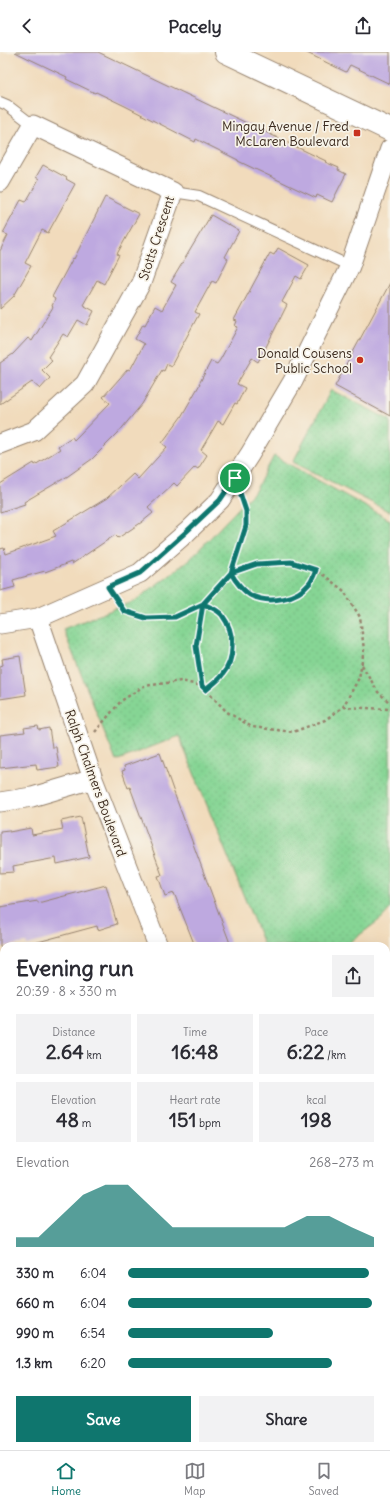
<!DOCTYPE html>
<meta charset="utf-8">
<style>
:root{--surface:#fff;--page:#f2f2f3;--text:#2b2b33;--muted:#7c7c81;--line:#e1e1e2;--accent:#0f766e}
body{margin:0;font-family:Delius,sans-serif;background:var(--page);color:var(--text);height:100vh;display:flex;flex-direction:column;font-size:15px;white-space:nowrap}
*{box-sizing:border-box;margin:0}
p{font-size:13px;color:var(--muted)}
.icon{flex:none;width:22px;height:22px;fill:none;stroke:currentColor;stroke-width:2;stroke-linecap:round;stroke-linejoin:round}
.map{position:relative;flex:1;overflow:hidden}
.side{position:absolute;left:0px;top:890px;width:390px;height:508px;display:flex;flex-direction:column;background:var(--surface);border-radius:12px 12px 0 0;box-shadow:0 4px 16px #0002}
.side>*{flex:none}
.pin{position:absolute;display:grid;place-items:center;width:34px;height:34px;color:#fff;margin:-17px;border:2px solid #fff;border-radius:50%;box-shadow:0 1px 4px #0007}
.round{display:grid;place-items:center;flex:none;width:42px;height:42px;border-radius:0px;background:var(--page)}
.headline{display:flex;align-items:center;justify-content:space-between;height:68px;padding:0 16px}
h1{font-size:22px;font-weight:800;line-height:30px}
.figures{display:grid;grid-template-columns:repeat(3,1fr);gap:6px;height:68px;padding:4px 16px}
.figures div{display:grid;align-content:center;border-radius:0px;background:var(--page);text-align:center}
.figures b{font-size:20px;font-weight:800}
.figures small{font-size:11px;font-weight:400}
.figures p{font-size:11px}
.chart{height:112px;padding:8px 16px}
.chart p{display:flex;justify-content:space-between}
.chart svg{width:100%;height:72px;margin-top:4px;fill:var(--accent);opacity:.7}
.button{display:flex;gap:8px;margin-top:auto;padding:8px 16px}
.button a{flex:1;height:46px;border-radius:0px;background:var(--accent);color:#fff;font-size:16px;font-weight:800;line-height:46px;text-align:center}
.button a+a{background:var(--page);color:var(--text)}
ul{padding:0 16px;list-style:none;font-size:13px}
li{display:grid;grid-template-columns:64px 48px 1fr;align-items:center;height:30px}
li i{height:10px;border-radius:5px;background:var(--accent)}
header{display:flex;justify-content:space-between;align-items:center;height:52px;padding:0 16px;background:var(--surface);font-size:18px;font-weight:800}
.dock{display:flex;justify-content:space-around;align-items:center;height:56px;border-top:1px solid var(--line);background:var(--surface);font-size:11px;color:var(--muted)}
.dock a{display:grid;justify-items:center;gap:2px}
.dock .selected{color:var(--accent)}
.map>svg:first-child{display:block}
.grass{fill:url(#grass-dots);stroke:#608059}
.building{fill:#bea9e0}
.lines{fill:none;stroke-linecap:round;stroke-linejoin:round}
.service-casing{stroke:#96826d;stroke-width:12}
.minor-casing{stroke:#96826d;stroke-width:21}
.tertiary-casing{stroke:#96826d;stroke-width:24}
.path{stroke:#96826d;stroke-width:2.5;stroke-dasharray:3 3;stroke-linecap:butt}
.service{stroke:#fff;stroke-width:10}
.minor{stroke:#fff;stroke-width:19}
.tertiary{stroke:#fff;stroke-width:22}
.route-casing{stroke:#fff;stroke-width:8}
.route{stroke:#0f766e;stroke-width:5}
.poi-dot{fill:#c8321e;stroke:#f7f3e8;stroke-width:1.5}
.labels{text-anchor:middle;stroke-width:3.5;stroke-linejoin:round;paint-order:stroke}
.poi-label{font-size:13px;fill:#3b2a1e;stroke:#f7f3e8;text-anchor:end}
.street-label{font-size:13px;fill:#3b2a1e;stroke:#f7f3e8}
</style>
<header><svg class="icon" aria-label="back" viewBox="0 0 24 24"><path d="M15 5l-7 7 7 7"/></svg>Pacely<svg class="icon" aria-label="share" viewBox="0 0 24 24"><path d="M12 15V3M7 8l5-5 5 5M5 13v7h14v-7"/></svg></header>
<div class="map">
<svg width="390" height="1398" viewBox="0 0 390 1398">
<defs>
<pattern id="grass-dots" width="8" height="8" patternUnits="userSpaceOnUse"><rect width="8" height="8" fill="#86d594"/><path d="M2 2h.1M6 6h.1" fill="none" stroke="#75b77f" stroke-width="1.8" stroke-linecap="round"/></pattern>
</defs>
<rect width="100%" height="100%" fill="#f7f3e8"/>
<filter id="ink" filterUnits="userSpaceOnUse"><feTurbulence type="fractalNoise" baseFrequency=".025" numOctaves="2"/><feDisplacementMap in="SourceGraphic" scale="8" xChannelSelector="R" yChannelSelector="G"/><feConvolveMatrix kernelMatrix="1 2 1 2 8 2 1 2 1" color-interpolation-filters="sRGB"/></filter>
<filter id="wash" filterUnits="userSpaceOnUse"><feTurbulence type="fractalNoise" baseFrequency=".012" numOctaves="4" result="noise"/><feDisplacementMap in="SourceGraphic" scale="16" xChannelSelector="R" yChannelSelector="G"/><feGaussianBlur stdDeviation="0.9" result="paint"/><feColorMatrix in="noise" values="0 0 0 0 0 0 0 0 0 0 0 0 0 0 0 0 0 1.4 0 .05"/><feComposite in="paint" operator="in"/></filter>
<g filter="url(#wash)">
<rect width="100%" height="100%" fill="#f1dbbc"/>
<path class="grass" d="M331,338L390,368V460L293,410Z
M274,404L390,468V857L382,866L345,894H264L179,684L116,709L63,577L135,549L190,507L255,439Z"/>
<g id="blocks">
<path class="building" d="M15,0H98L326,109L325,110L339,116L338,118L346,122L332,150L317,143L316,146L238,109V108L196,87L195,90L125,54L96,40L95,41L66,27L67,25Z
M305,0H390V32L350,13L346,20Z
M43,113L67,126L66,127L75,132L48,181L42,178L25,211L31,214L14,244L0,257V199L8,183L3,181L21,148L26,150L39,127L36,125Z
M105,145L139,162L117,202L119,203L104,232L97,228L83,253L94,259L87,273L78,268L68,285L63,282L48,305L52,308L42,318L50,326L40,337L32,330L0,352V311L13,302L28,286L32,289L53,255L52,254L55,247L52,245L73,206L74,207Z
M211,163L239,179L225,205L228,207L216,231L212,229L195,260L199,262L171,314L167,312L164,319L162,318L142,352L118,381L92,407L68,424L24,450L25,452L0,460V432L34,411L35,413L60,397L58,394L72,385L74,388L110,351L103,345L128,317L130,318L144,292L135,287L143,272L145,273L155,254L162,258L176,233L171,230Z
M278,196L309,213L301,227L296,224L282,250L287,253L266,295L258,310L252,306L237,332L245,336L237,352L235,351L223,372L218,369L201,398L207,403L198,417L195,415L177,434L174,431L148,455L153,461L142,470L118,486L115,483L72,512L71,510L45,520V519L13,528L15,535L0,539V497L4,496L6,502L56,484L53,479L107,446L133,422L138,427L167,395L162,391L181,365L200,332H199L211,309L217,312L220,308L238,275L235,274L237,269L234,268L270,201L274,203Z
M390,231V364L335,334Z
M20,604L26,643L0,647V614L3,613L2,607Z
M38,674L39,678L49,676L52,695H56L59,715L37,718L36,712L0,716V683L25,680L24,676Z
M160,701L173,738L231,894H195L174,841L165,844L158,824L162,823L130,735L128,736L122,719L125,718L124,714Z
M81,765L89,805L57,812L56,806L13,814L14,820L0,821V779L9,778V780L31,776L32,783L63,777L61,769Z
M106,833L117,872L98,878L97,874L27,893L26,891L0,895V855L38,849V851Z"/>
</g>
</g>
<g filter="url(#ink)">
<use href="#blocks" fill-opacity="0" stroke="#96826d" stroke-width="1"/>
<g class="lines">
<g class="service-casing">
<path id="service" d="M0,50L7,53L33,73
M173,140L199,144L350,214"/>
</g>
<g class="minor-casing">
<path id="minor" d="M0,130L33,73L173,140L141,231L85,332L34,379L0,392
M38,566L93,727L158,894
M0,572L38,566L140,521L187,480L220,448L250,402L293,329L350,214L390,97
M0,750L32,745L93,727
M0,926L4,925
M386,974L390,972
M0,1102L4,1101
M386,1272L390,1274
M0,1275L4,1274
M208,1394L215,1398"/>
</g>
<g class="tertiary-casing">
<path id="tertiary" d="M226,0L390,78"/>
</g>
<path class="path" d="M118,550L124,559L145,566L175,565L203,552L231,521L246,474V459L242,447
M362,613L378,640L390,651
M206,638C211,633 218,629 222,623C236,607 235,580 222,563C217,557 210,555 203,552L196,594L202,634L227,660L252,675L293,680L325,668L343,655L359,626L364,598L360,565L344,539L325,524L316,519L291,510L257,513L231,521C235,529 244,540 252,544C270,552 297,547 309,532C312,529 314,523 316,519
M343,655L390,657
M95,680L121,649L144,634L181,629L202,634"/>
<use href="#service" class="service"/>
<use href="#minor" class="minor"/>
<use href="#tertiary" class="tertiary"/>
</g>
</g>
<g class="lines" filter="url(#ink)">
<g class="route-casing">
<path id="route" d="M235,426L220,448L186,480L140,521L108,535L124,559L146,566L175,565L203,552L196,594L202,634L206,638C211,633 218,629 222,623C236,607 235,580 222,563C217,557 210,555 203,552L231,521L257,512L291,510L316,518C314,523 312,529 309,532C297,547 270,552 252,544C244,540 235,529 231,521L246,474V459L235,426"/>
</g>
<use href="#route" class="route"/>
</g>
<g class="poi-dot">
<rect x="353" y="77" width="8" height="8" rx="2"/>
<circle cx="360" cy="308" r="4"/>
</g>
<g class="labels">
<g class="poi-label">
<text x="349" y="79">Mingay Avenue / Fred<tspan x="349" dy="15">McLaren Boulevard</tspan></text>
<text x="352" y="306">Donald Cousens<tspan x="352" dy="15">Public School</tspan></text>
</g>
<g class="street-label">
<text transform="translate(156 186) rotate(-72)" y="5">Stotts Crescent</text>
<text transform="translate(96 731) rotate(70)" y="5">Ralph Chalmers Boulevard</text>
</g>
</g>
</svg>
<div class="pin" style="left:235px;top:426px;background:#1e9e55"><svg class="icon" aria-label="arrive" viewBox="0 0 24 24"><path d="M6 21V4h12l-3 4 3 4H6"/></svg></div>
<section class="side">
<div class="headline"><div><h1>Evening run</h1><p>20:39 · 8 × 330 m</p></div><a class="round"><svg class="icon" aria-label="share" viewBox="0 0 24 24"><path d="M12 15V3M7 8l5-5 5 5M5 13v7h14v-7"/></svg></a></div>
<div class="figures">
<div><p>Distance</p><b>2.64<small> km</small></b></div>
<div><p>Time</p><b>16:48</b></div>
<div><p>Pace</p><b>6:22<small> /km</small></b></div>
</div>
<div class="figures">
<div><p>Elevation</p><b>48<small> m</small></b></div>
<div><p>Heart rate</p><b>151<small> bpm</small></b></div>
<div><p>kcal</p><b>198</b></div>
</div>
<div class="chart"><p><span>Elevation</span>268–273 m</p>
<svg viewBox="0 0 160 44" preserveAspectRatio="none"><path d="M0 44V38L10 38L20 25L30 12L40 6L50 6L60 19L70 32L80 32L90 32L100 32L110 32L120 32L130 25L140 25L150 32L160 38V44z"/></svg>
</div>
<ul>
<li><b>330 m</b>6:04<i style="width:98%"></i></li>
<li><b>660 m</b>6:04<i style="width:99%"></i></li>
<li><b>990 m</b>6:54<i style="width:59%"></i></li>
<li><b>1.3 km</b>6:20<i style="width:83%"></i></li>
</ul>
<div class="button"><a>Save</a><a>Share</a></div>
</section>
</div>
<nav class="dock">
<a class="selected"><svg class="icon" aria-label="home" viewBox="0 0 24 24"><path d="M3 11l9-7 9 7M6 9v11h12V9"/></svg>Home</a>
<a><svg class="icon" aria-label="map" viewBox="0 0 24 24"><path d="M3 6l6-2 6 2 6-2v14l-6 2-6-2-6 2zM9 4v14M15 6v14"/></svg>Map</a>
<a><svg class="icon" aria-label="saved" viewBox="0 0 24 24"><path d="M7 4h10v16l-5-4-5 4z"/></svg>Saved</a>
</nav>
